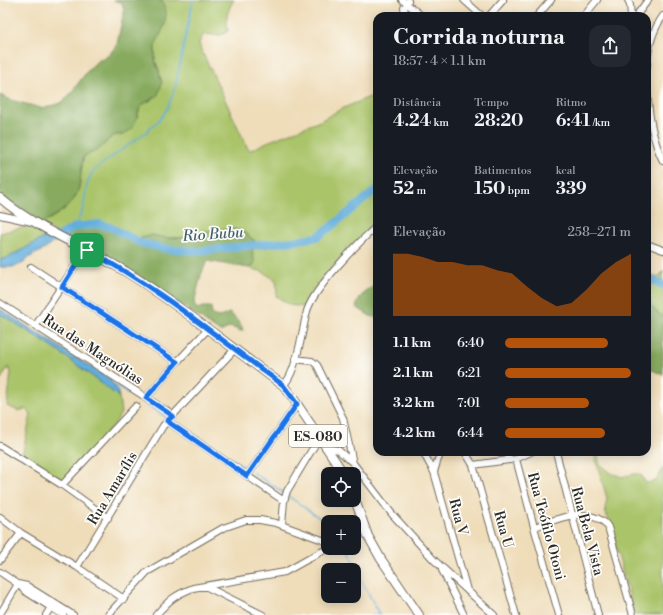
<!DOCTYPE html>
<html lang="pt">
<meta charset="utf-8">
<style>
:root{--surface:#171b24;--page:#242831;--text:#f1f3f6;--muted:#9ea1a6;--accent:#b45309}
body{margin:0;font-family:"Libre Bodoni",serif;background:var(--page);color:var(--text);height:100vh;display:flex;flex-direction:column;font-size:15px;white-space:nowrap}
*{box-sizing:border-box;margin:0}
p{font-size:13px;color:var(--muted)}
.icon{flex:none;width:22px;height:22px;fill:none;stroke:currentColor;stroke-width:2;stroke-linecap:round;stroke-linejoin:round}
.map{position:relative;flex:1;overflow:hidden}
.details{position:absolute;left:373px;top:12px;width:278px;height:444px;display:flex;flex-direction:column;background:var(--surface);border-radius:12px;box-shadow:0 2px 10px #0003}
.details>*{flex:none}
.controls{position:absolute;left:321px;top:467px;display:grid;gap:8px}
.controls a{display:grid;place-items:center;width:40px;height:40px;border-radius:8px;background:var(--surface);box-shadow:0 2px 10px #0003;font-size:20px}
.pin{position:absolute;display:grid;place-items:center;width:34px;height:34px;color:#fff;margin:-17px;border-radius:8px;box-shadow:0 2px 6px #0006}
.round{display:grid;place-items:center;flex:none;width:42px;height:42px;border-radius:12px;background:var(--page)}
.head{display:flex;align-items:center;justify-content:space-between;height:68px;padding:0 20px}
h1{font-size:22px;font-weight:700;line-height:30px}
.metrics{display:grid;grid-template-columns:repeat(3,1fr);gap:6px;height:68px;padding:4px 20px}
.metrics div{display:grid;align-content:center}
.metrics b{font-size:17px;font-weight:700}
.metrics small{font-size:11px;font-weight:400}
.metrics p{font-size:11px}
.chart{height:112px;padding:8px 20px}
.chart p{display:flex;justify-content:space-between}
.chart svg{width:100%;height:72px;margin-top:4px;fill:var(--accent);opacity:.7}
ul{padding:0 20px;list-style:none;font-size:13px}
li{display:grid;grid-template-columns:64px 48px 1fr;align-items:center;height:30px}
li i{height:10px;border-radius:5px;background:var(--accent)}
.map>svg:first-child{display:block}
.green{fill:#aac46a;stroke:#6a784a}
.forest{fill:#87aa5e;stroke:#596a44}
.water{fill:#62adda;stroke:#466c82}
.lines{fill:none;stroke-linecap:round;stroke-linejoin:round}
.stream{stroke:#62adda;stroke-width:1.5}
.river{stroke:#62adda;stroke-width:8}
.minor-casing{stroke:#70695d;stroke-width:8}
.major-casing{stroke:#70695d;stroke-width:10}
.minor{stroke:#fff;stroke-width:6}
.major{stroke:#fff;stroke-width:8}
.route-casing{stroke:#fff;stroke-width:8}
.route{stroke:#1a73e8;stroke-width:5}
.labels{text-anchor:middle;stroke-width:3.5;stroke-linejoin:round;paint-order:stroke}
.shield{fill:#fdfcf7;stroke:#6a6a68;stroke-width:1}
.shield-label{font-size:13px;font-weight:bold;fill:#2b2b2b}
.street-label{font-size:14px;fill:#2b2b2b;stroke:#fdfcf7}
.water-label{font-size:15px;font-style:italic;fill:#415f71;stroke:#fdfcf7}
</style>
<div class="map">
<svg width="663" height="615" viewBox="0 0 663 615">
<rect width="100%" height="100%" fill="#fdfcf7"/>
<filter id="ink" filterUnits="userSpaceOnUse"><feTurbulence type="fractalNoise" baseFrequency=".025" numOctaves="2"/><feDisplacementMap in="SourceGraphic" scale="8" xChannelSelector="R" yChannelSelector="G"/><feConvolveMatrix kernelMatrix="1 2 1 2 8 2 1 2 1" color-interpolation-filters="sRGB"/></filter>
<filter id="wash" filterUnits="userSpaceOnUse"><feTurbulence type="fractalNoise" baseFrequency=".012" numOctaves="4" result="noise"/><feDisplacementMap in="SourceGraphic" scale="16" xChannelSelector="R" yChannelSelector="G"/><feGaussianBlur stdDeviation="0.9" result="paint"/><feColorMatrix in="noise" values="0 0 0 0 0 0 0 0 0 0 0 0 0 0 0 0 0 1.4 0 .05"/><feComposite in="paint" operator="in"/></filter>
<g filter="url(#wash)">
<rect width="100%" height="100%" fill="#efddba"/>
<path class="green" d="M161,0H234C230,5 225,17 227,24C227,26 228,28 228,31C216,39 215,33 203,35L199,43L201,50L214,76L248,149L251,150L267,142L320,121L341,109L377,94V224L343,254L310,294L304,307L290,305L276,296L277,290L276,280L261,271L249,268L253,266L254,261L252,252L253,249L258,248L255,241L242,231L235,229L205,231L198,236L190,237L167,238L152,235L135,240L127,238L113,229L101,226L71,231L67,238L40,224C55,216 75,206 79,187C81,177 81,167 84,156C88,154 95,152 99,149C108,143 109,133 123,135L136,121L140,107L145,103L151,100L160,72L155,60V46L165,24L166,12Z
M28,226L47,236L9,257L0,260V233Z
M663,271V317C660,314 655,311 653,308C650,304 651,300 647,296V273L658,278Z
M0,314C42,338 81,367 119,397L121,413L114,425L107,431L99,444L64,481L22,456L31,414L25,409L19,411L7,406L11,372L8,367L0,381Z
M596,453L598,454L600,465L610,473L622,477L634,474H639L642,476L645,482L648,483L656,481L663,468V615H635L605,509L607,498L594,454Z"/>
<path class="forest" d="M114,0H161L162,1L166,12L165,24L155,46V60L162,82L160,90L157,96L145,103L140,107L133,128L123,135C109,133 108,143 99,149C95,152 89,154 84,156C81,167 81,177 79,187C75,206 55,216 40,224L0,196V95L11,100L41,108L51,106L61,103L67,98L89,69L98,60L108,56L113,50L117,44L124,11L122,3Z
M90,224L101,226L113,229L127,238L135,240L152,235L167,238L190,237L198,236L205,231L234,229L242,231L259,244L260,247L253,249L252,252L255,263L249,268L207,261L201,275L194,303L195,306L198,309L202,307H211L212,314C217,319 223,316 229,313C234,315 242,325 243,330L241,331L231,327L220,332L149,282L115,260L67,238L75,227Z
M377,283V318L370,316L356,307L360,297Z
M647,296C651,300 650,304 653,308C655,311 660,314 663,317V375L648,368L647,361Z"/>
<path class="water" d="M47,236L56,240L45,249L26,259L24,263L13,267H0V260L9,257Z
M0,309L110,379L118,392L119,397C81,367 42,338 0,314Z"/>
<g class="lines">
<path class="stream" d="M75,227L83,209L87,184L91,174L99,166L145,133L161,118L167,109L175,88L193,0
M113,384L168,418
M171,420L249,470
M252,472L284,493
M288,496L328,524
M347,548L354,561L355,568L361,580L380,615
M371,615L379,613"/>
<path class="river" d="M54,239L75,227L98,224L110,227L141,243L166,249L200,251L293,241L317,237L332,226L377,189
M647,278L663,285"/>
</g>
</g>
<g filter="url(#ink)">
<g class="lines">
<g class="minor-casing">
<path id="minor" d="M402,0L422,16
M464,0L482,16
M628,0L630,5L631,16
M406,16L404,8L408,1
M489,16L503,0
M537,16L551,0
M584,16L597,0
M636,16L648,0
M647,66C648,48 652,31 663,16
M647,90C649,115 652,139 663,161
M0,215L32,222
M647,244L663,250
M31,267L177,362
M0,303L173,415
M36,325L77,263L87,250
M295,359L312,361L317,365L343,418L353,463
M283,385C296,377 303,326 307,311C314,288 359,242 377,226
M146,398L177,362L208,329
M167,421L284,501
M0,446L62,485L108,518
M325,447L338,450L353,463L392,514L434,560L494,615
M423,452L434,472L467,590
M465,452L473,465L516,615
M506,452L510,460
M556,452L598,615
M516,459L534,527L559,615
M473,465L516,459L531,452
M434,472L437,462L441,452
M247,476L297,404
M62,485L136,406
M0,517L21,533L77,567L124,599
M282,525L284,501L287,491L319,438
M534,527C547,523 560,517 574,515C585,514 603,517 608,527L633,615
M354,534L364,527
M0,560L21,533
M77,567L163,426L235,349
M442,570L464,615
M0,572L18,584L27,586L73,615
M18,584L25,591L63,615
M205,586L263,615
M0,614L18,584
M46,615L51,607
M108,615L147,572L223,528L246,520H260L276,523L328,542
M156,615C169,600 175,595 193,588L285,572L328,548"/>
</g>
<g class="major-casing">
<path id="major" d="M0,198C38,230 86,247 128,273C183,307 231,348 283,385L293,398L344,474
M354,497L368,536L381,559L419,615"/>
</g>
<use href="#minor" class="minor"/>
<use href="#major" class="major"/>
</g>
</g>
<g class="lines" filter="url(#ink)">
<g class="route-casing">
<path id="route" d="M87,250C158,287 219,339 283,385L297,404L247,476L167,421L173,416L146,398L177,362L62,287L77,263Z"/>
</g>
<use href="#route" class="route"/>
</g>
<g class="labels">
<rect class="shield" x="289" y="425" width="58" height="22" rx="3"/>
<g class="shield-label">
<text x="318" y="441">ES-080</text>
</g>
<g class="street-label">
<text transform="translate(93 349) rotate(33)" y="5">Rua das Magnólias</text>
<text transform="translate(112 488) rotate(-59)" y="5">Rua Amarílis</text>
<text transform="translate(459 517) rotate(75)" y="5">Rua V</text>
<text transform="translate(547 526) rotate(75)" y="5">Rua Teófilo Otoni</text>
<text transform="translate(504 529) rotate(74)" y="5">Rua U</text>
<text transform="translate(588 531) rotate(75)" y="5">Rua Bela Vista</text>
</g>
<g class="water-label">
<text transform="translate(213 234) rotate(-4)" y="5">Rio Bubu</text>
</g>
</g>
</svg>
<div class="controls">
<a><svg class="icon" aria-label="locate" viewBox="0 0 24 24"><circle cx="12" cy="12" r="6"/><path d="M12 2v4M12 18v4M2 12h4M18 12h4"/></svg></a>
<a>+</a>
<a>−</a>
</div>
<div class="pin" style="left:87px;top:250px;background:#1e9e55"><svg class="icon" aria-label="arrive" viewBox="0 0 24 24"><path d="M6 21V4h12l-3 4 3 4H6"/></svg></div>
<section class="details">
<div class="head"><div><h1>Corrida noturna</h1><p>18:57 · 4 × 1.1 km</p></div><a class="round"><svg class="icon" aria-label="share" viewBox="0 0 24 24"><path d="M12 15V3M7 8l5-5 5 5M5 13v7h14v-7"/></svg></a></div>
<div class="metrics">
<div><p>Distância</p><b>4.24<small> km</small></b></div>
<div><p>Tempo</p><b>28:20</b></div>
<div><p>Ritmo</p><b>6:41<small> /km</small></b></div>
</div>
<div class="metrics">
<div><p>Elevação</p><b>52<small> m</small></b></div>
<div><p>Batimentos</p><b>150<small> bpm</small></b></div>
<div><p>kcal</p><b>339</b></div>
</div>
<div class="chart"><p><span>Elevação</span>258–271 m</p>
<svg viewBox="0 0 160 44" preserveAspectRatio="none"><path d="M0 44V6L10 6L20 8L30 11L40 11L50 13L60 13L70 16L80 18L90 26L100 33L110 38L120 36L130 28L140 18L150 11L160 6V44z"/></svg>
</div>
<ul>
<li><b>1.1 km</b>6:40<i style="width:82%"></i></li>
<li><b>2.1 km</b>6:21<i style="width:100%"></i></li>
<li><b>3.2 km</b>7:01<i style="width:67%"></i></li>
<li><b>4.2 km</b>6:44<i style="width:79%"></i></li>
</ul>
</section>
</div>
